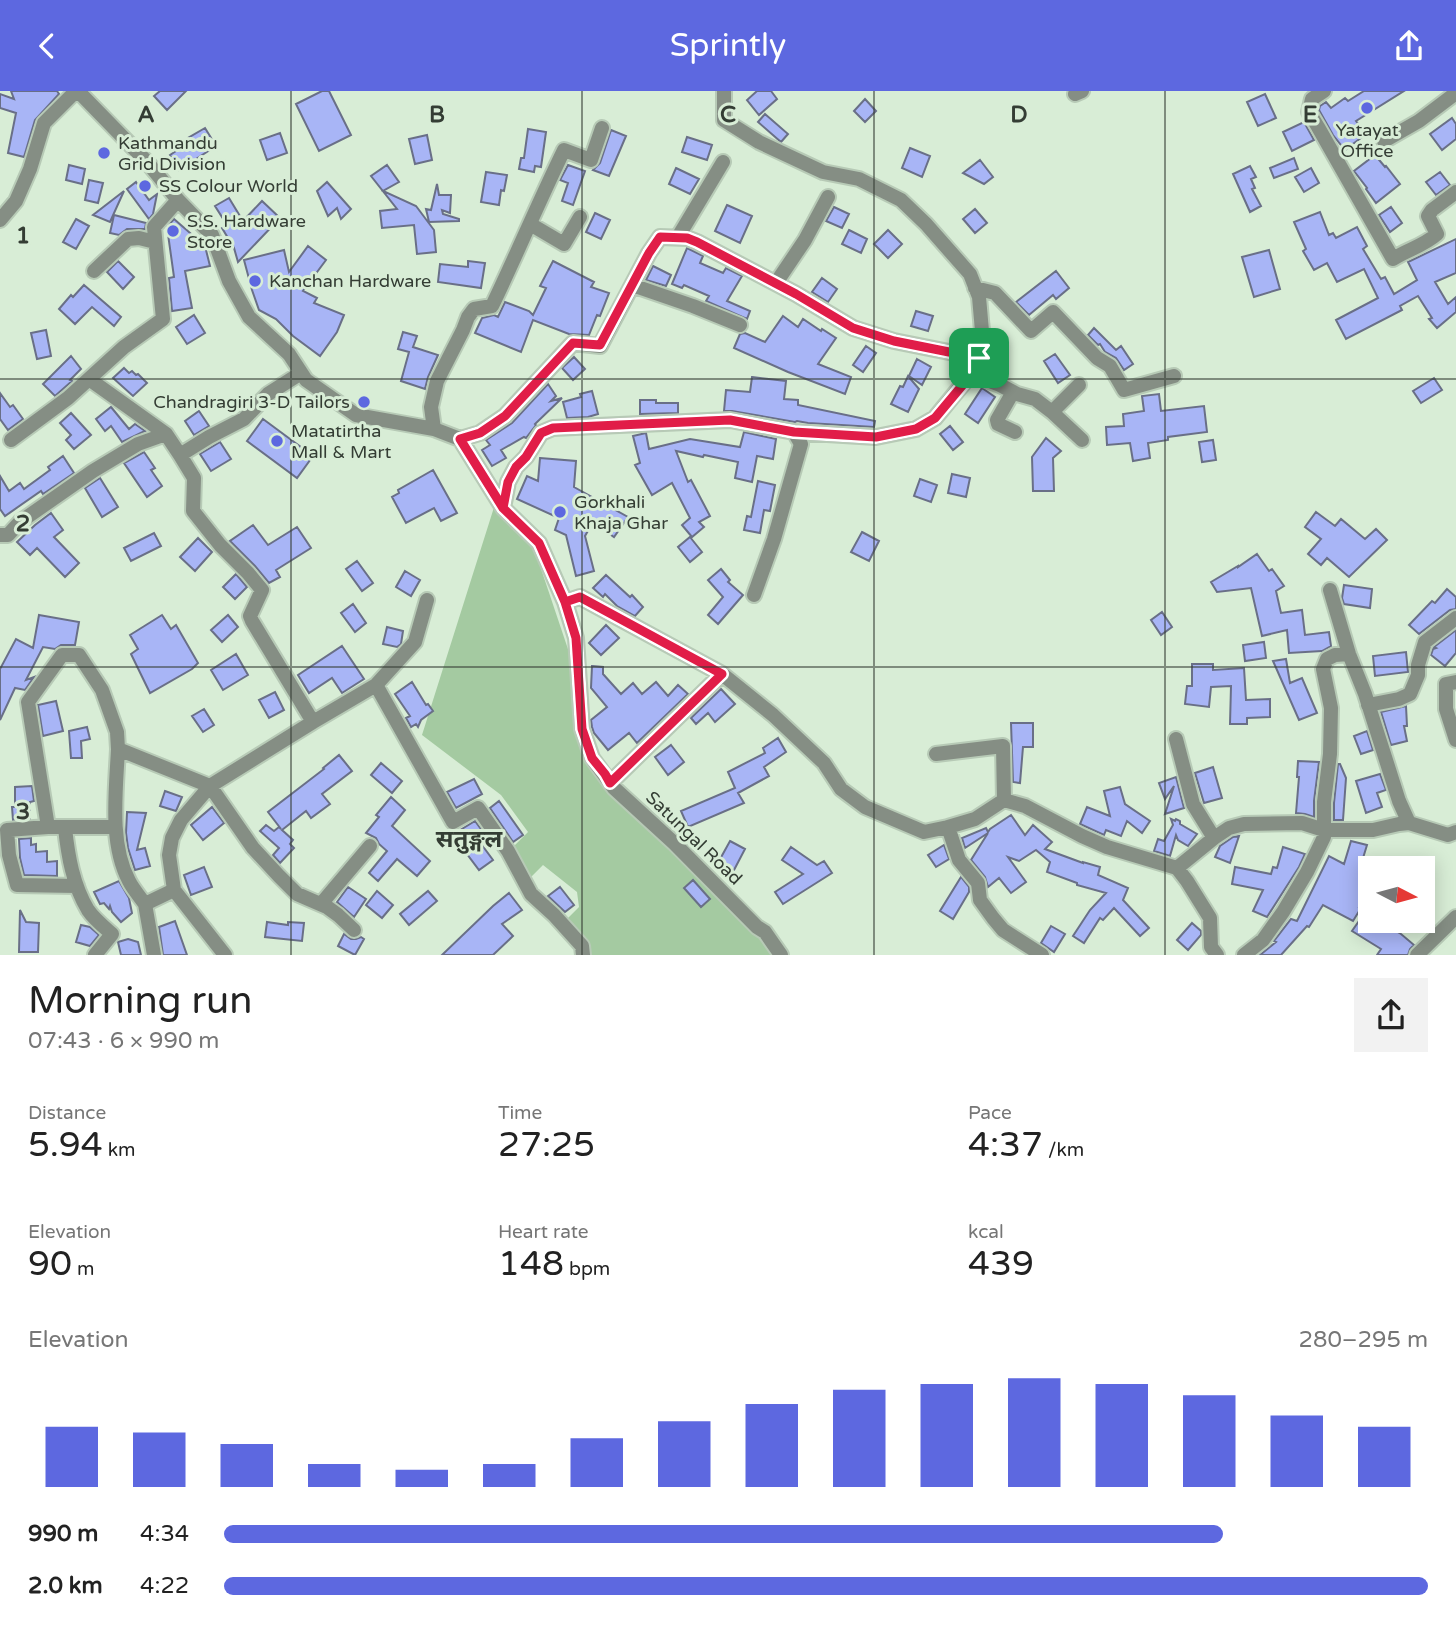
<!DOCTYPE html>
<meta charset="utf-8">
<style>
:root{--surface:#fff;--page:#f2f2f2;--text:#222;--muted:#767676;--accent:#5d68e0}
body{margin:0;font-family:"Varela Round","Noto Sans Devanagari",sans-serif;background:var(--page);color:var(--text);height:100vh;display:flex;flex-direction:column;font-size:26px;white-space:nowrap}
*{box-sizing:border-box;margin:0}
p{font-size:23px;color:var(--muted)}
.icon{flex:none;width:38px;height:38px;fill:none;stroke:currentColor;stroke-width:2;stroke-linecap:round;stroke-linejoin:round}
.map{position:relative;height:864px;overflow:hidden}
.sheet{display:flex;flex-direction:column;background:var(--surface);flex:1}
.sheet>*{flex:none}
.needle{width:46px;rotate:96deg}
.controls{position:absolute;left:1358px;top:765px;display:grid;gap:14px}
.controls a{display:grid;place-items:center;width:77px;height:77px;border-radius:0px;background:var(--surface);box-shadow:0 4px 18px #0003;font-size:35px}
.pin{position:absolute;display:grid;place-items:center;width:60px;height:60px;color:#fff;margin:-30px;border-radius:14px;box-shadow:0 4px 10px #0006}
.round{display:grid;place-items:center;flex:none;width:74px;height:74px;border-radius:0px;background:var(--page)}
.head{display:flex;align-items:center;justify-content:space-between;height:119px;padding:0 28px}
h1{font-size:38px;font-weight:600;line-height:52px}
.figures{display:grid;grid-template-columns:repeat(3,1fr);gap:10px;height:119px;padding:7px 28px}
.figures div{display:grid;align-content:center}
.figures b{font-size:35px;font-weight:600}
.figures small{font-size:19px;font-weight:400}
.figures p{font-size:19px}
.chart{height:196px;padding:14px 28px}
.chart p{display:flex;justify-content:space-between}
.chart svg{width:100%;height:126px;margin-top:7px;stroke:var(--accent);stroke-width:6}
ul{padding:0 28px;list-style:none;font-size:23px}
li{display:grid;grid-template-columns:112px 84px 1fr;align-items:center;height:52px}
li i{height:18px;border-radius:9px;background:var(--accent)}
header{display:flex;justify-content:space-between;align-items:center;height:91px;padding:0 28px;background:var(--accent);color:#fff;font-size:32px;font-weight:600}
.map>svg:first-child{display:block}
.green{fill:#a4caa1}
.building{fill:#a8b5f6;stroke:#696f87;stroke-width:2}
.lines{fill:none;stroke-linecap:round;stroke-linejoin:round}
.street-casing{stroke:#b7cab6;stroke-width:18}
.street{stroke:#858e84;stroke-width:14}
.route-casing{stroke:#fff;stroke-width:14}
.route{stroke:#e11d48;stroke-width:9}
.grid{fill:none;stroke:#343d34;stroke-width:2;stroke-opacity:0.55}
.poi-dot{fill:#5d68e0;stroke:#d8edd6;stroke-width:2.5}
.labels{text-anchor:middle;stroke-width:6;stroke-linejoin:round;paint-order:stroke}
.poi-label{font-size:18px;fill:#343d34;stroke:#d8edd6;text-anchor:start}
.street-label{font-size:18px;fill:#343d34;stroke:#d8edd6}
.district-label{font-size:24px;font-weight:bold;fill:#343d34;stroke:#d8edd6}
.grid-label{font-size:23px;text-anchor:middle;font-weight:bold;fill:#343d34;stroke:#d8edd6;stroke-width:6;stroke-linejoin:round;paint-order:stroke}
</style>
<header><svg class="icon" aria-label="back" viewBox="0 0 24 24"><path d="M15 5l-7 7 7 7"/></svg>Sprintly<svg class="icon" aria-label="share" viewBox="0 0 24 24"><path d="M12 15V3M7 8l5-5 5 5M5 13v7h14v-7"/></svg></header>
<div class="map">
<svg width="1456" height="864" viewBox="0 0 1456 864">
<rect width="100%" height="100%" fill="#d8edd6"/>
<path class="green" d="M496,410L534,457L574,576L584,670L600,689L762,844L776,864H588L567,828L579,816L577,801L543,774L528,789L513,756L528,741L501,704L422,644Z"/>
<path class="building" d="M11,0H57L59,3L35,29L24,66L8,62L16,22L0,17V3L14,8Z
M160,0H186L167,19L154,5Z
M322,0H329L351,44L319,60L296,13Z
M757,0H771L777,8L759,24L747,9Z
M1364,0H1404L1356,30L1366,43L1345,59L1333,44L1319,19L1320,15L1326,11L1331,17L1345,7L1348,10Z
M1265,3L1276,27L1258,35L1247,11Z
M865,8L876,20L865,31L854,20Z
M765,23L788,43L781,51L758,31Z
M1452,27L1456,33V48L1442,59L1430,43Z
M1304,31L1314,49L1292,60L1283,41Z
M205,37L216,55L179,79L170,64L190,51L188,47Z
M528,38L546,41L541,76L535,75L534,81L519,78L521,67H524Z
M611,39L626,45L609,85L593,79L600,72Z
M280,42L287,62L267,69L260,49Z
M427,44L432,69L415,73L409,48Z
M687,46L712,54L707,69L682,61Z
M910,57L930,65L922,86L902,77Z
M1375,64L1385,76L1386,75L1400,93L1376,112L1366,98L1367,97L1354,80Z
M1294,67L1298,78L1274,87L1270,77Z
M980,69L993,86L984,93L963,82Z
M69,74L85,78L82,93L66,89Z
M387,74L399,91L383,100L416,115L434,139L436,161L417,163L414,134L382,137L380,120L397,118L371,85Z
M568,74L585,80L573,114L562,110L568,92L560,89Z
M1250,75L1256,86L1251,88L1255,97L1252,98L1261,115L1250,121L1233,83Z
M676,77L699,88L690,103L669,93Z
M1311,77L1319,92L1304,101L1295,86Z
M486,81L507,84L504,100L501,99L499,114L481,111Z
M1440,81L1450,94L1436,104L1426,91Z
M89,89L103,92L98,112L85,109Z
M136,91L149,109L157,103L153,123L149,128L127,98Z
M327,91L351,118L341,128L337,117L328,125L317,100Z
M437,93L439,104H451L450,122L442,119L443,123L459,128V130L429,131L426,118L431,119Z
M124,100L110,131L93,124Z
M229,107L243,130L262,110L280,127L238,171L234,157L222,137L227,134L215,115Z
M727,114L752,125L740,152L715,140Z
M834,116L849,123L842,137L826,130Z
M1391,116L1402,132L1390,141L1379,124Z
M975,118L987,132L975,142L963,128Z
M1320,121L1329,144L1333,142L1336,147L1357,136L1367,155L1363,158L1381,188L1385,186L1394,203L1417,189L1408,171L1456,148V182L1435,191L1448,213L1456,206V221L1437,237L1429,228L1432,227L1418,205L1400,215L1402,219L1346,248L1336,229L1378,207L1364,178L1337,191L1327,172L1314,179L1303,160L1306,158L1294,131Z
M595,122L610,129L601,148L586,141Z
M114,124L146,132L145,138H127L119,144L110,142Z
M76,128L89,135L76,158L63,151Z
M174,128L205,155L210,175L185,180L192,217L172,220L169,187L174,186L167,136Z
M849,139L867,148L861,162L842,153Z
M888,139L902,153L888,167L874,153Z
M308,155L326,169L303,200L317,207L314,212L344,224L337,241L320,265L293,245L276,228L259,219L252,199L244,169L284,159L289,181Z
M687,157L703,165L700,172L723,182L726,177L742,185L727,210L750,220L747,228L706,210L709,205L684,194L682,197L672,193Z
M1269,159L1280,198L1254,206L1242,166Z
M118,170L134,186L123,198L107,181Z
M468,170L485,172L481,197L438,191L440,173L468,176Z
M553,170L594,191L591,196L609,202L600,225L597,224L589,244L569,243L533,229L521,261L475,242L482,227L494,224L498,226L505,211L529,220L533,224L546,197L540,195Z
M653,175L671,184L666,195L646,189Z
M1056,180L1069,197L1056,208L1053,204L1029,224L1016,211Z
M822,187L837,198L828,211L812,201Z
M84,194L121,226L114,235L92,216L75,233L59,218L71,204L73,206Z
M916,220L933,225L928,240L911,235Z
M194,224L205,242L187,253L176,236Z
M783,225L798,236L803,228L821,240L822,238L836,247L818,273L851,286L845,303L788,281L734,257L740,243L745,242L765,251Z
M1094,237L1116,259L1121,255L1133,273L1124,279L1116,267L1105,261L1100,253L1098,254L1088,244Z
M46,239L51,265L37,268L31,242Z
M403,241L417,245L413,256L438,264L428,286L425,298L401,290L409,261L398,258Z
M866,255L876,262L863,281L853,274Z
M1055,263L1070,284L1058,292L1044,270Z
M71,265L81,278L70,289L72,290L55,305L43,293Z
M574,266L585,278L573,289L562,277Z
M917,268L931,276L922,294L909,285Z
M124,277L129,282L132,280L136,284L138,283L147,292L133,305L113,287Z
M908,285L919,298L908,321L891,313L900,295L903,296Z
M752,286L786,290L784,308L798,309V314L875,330L874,336L808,332L797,330L795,331L732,320H724L726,299L750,301Z
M1434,287L1442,299L1421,312L1413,300Z
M548,293L556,305L551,310L562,307L535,333L536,334L526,347L524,346L501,359L506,367L492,375L482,359L490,354L486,349L512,332Z
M982,297L995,306L978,332L965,323Z
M592,300L598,323L588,326L567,327L563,311L581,306L580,303Z
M0,302L10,316L13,314L23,328L8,339L0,328Z
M1159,303L1161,320L1204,315L1207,341L1168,346V349L1148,352L1150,367L1133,370L1130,352L1107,354L1106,336L1124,335L1123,323L1144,320L1142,305Z
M640,309H656V312H678V322L640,323Z
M111,316L129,338L135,333L145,340L122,351L111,335L105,340L96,328Z
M199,320L209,335L194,344L185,330Z
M71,322L91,344L74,358L66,349L71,344L60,332Z
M263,328L313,365L297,387L247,350Z
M950,335L963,351L953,359L940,343Z
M744,341L776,348L773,368L757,365L752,391L735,387L738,371L704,364L703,366L676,360L688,391L691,389L710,425L699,431L704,436L692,446L682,434L690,427L672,392L652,404L635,374L640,372L633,345L646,342L649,358L690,348L740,356Z
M1046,347L1061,360L1053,367L1054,400H1033L1032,366Z
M1213,349L1216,369L1202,371L1199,351Z
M220,351L231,368L211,380L200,363Z
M144,361L155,377L151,379L162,395L147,406L124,372Z
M63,365L74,382L43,403L41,400L5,425L0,418V385L9,400L20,392L24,398L50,379L48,376Z
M540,367L576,370L574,396L628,426L614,446L593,431L585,445L594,480L576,485L566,444L555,439L559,427L517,408L527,385L538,390Z
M433,379L457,422L441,430L434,417L406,432L392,406L399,402L398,399Z
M952,383L970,387L966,406L948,402Z
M100,387L118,416L102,426L85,397Z
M920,388L937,394L931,411L914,405Z
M758,390L775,394L770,420L764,419L760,442L744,439L747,425L751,426Z
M1316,421L1335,435L1341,428L1365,448L1376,438L1387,449L1349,486L1327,467L1321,474L1308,463L1321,448L1305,436Z
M51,422L63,439L54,446L79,472L65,486L37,457L30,464L17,451L35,434Z
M253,434L268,454L297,436L311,457L276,479L280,486L269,492L255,475L230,450Z
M862,441L879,450L869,470L851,461Z
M154,442L161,455L131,470L124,457Z
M690,446L702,461L690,471L678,456Z
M198,447L212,461L195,480L180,466Z
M1257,463L1269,480L1272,478L1284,495L1276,500L1281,522L1302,519L1305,544L1329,541L1331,555L1322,560L1289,562L1287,539L1262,545L1251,497L1217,501L1211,491L1238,475V476Z
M357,470L373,492L362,500L346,478Z
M721,478L730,489L728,491L743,504L718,533L708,524L723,506L708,489Z
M405,480L420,489L411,505L396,496Z
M236,483L247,496L235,508L223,496Z
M606,484L630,506L632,504L643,516L635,525L617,515L605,503L603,506L593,497Z
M1344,494L1372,498L1370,517L1344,513L1342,507Z
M1447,498L1456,506V518L1450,519L1419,543L1409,534L1432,510L1435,512Z
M353,513L366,532L355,541L341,522Z
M1162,521L1172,536L1161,544L1151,529Z
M39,524L79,531L75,554H61L55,558L43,556L26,589L34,586L25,599L15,597L0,629V578L16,548L33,557Z
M162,524L171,538L176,534L198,572L192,578L150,602L131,563L138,558L130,544Z
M228,524L238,536L222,551L211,539Z
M606,534L619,547L601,564L589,552Z
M387,536L403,540L401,553L397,556L383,553Z
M1456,539V562L1445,575L1431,564L1433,558L1436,557L1434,556Z
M1264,551L1266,567L1245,570L1243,554Z
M342,555L364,588L342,602L332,587L309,602L298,584Z
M1406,561L1408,581L1375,585L1373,565Z
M236,563L248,584L223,599L211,579Z
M1286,568L1290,592L1302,587L1317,622L1299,629L1273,570Z
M1192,573H1213V579L1244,577L1246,609L1270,608V626L1247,627V633H1230L1231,595L1211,596L1209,616L1185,613L1187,595H1192Z
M592,575L603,576V583L621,603L633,592L642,603L656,591L668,605L678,594L688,603L637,652L629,642L608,659L594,642L592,636L591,629L607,616L591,597Z
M412,591L426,614L428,613L433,620L421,629L418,636L416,633L411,636L406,627L410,625L395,603Z
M721,598L735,613L715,631L708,622L696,633L691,627Z
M275,601L284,619L269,627L259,609Z
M56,610L63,640L43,645L38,614Z
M1406,615L1407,635H1404L1407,650L1391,654L1381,621Z
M204,618L214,634L203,641L192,625Z
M1011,632H1033V656H1023L1020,692L1013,691Z
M87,636L90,648L81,650L82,667H71L69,640Z
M1367,640L1373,659L1361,663L1354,645Z
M778,647L786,661L764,676L769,685L738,702L744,712L688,736L681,720L735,697L728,681L765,662L763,657Z
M671,654L684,671L668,684L655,666Z
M339,664L352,680L322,703L330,713L311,727L306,720L282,739L293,749L290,753L294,757L280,772L273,764L279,757L260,740L266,734L274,740L279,736L281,738L268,721L324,678L323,677Z
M1298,670L1319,671L1314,710V726L1305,723L1296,722L1299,686H1297Z
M381,672L402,690L392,702L371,684Z
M1338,673H1340L1346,687L1343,729H1334V712Z
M1213,676L1222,707L1204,712L1195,682Z
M1380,683L1386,699L1377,702L1382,716L1366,722L1356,690Z
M1176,686L1184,717L1165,723L1174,695L1165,708L1159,692Z
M474,688L482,703L456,717L447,701Z
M32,695L34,710L30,711V728L13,729L12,716H15V696Z
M1120,696L1125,713L1150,730L1142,742L1127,730L1121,745L1106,739L1104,744L1080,733L1087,716L1110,725L1104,700Z
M165,700L182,706L176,720L160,715Z
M391,706L405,719L392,735L430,770L417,785L397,768L378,790L369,782L387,760L379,753L376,747L366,742L379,726L376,724Z
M499,710L523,744L513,751L490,717Z
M212,716L224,732L203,749L191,734Z
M127,721L146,722L137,759L145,757L150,775L135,779L128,757L126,742Z
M1011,724L1025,744L1033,734L1052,751L1045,758L1083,772V771L1100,776L1098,784L1128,797L1123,809L1149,837L1140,845L1114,817L1103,829L1100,827L1084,852L1073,845L1090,819L1106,802L1077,794V792L1047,781L1050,771L1036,759L1019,770L1008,766L1026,791L1011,802L999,787L988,796L985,786L971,769L988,742L965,757L962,747L986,737L988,741L990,738Z
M1171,728L1175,730L1176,728L1180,730V733L1197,743L1188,755L1178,749L1176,744L1170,765L1154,760L1158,748L1164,750L1173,734Z
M475,730L483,741L476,746L493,769L479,779L467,763L471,759L457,741Z
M1239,745L1230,772L1215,766L1220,755L1233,746Z
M31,747V754L36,753V761L47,760V771L57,770V785L24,784L20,767L19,748Z
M730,750L745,758L734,779L719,770Z
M1351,750L1367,754L1360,777L1370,783V798L1359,816L1361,817L1353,830L1323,814L1309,836L1307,835L1281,864H1260L1276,851L1274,850L1291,828L1297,830L1329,765L1344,773Z
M944,754L949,768L936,776L928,764Z
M791,756L817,774L824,770L832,782L783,813L775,801L803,783L782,769Z
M1283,756L1305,763L1299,776L1267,826L1253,820L1263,799L1232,793L1235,776L1271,783L1273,776L1277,777Z
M204,776L212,796L191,804L184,784Z
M961,786L969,796V801L953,828L940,820Z
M693,789L710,808L701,816L684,797Z
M119,790L129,807L132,822L121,831L112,821L110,815L109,818L104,812L100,813L94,801Z
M348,796L366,808L354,826L337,811Z
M560,796L574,814L565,821L548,805Z
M377,800L393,814L382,827L366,814Z
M428,800L437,810L409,834L400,823Z
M509,802L522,819L502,833L513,845L493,864H442L493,815Z
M20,819L26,831L39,832L38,861H19Z
M175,830L187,864H163L159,836Z
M1359,830H1379L1401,843L1414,854L1410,858L1408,864H1377L1381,858L1352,840Z
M267,831L288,834V831L304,832L302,850L265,846Z
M1192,832L1201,840V844L1188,859L1177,849Z
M81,834L90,836L99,844L90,855L76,851Z
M1051,835L1065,843L1054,861L1041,852Z
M344,843L351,848H356L361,846L364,848L355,864L338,855Z
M128,848L138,851L141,864H121L118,851Z"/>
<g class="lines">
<g class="street-casing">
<path id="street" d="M78,0L148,72L178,109L212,144L229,190L249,226L289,263L306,289L356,324L434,338L460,348L503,417L539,452L565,511L576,547L582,638L592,667L614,697L674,752L757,836L765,841L781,864
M1324,0L1312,8L1309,21L1318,36L1393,168C1408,158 1422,156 1437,143L1428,125L1432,119L1456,101
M1075,3L1082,0
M1384,50L1419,30L1456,2
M0,129L16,110L30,78L44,32L76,0
M530,133L564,153L580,126
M678,146L723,71
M94,180L128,148L139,147L155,151
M776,192L805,149L828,106
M632,194L693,215L740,234
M975,197L995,202L1031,240L1053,221L1097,267L1110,275L1124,299L1174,285
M301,282L268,303L244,328L209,346L180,364L194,387L193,420L220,454L248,482L262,499L250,525L252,530L313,631
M971,283L1000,294L1017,303L1035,308L1052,321L1082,349
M89,288L166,343L180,364
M1013,301L997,329L998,333L1015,341
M1052,321L1079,294
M434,338L431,316L437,290L463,239L468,226L474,218L492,215C517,163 539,110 564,59L591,69L602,37
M460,348L480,342L505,325L573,252L600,255L649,162L660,146L687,147L697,151L796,203L853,237L894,250L979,267
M11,349L68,307L124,256L163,228L154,136L178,109
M503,417L508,391L516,376L526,366L541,342L553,337L730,329L794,341L876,346L916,338L935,327L971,283L981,263L982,240L979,206L970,183L926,133L901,109L859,88L823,81L759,51L724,29V0
M0,444H8L20,431L93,380L138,353L166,343
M1330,499L1349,563L1365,603L1399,710L1409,732
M754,504L774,448L801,353L794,341
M565,511L580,506L722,583L773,624L824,672L841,698L865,716L924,741L948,736L975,728L1004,709L1025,715L1082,745L1107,756L1177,777L1187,790L1210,827L1211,856L1217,864
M1456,591L1446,593V618L1456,649
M376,594L453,731L478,717L508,760L531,803L554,824L582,855L583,864
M1368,614L1399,608L1410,603L1418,584V574L1425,551L1456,527
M1176,648L1193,713L1214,747
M118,658C116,700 109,752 129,790C133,798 140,806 145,813
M936,663L1003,655L1004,709
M610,692L722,583
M48,736L7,739L9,764L17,794L77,795
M115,736H48L28,611L62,564H79L102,599L117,641L118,658L210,695L253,757L279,785L297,803L327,816L338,824L354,839
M948,736L959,769L978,792L980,809L993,827L1003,839L1042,864
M65,737C68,765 73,794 88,819C94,828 104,836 112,843L95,864
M1177,777L1214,747L1229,737L1244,733L1302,732L1324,739H1373L1399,733L1409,732L1448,744L1456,741
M321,813L370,755
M154,864L145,813L174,799
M225,864L174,799L169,764L172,747L181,729L210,695L313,631L376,594L415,551L427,509
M1244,864L1263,849L1283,821L1307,781L1324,746V711L1330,663L1331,617L1323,578L1327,568L1335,564L1349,563
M1417,864L1456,826"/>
</g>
<use href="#street" class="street"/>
</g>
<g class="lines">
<g class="route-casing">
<path id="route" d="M979,267L971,284L935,327L916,338L876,346L794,341L730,329L553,337L541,342L526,366L516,376L508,391L503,417L539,452L565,511L580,506L722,583L610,692L605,683L592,667L582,638L576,547L565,511L539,452L503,417L460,348L480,342L505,325L573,252L600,254L649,162L660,146L687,147L697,151L796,203L853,237L894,250L979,267"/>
</g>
<use href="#route" class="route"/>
</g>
<path class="grid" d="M291,0V864M582,0V864M874,0V864M1165,0V864M0,288H1456M0,576H1456"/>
<g class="poi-dot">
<circle cx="1367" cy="17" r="7"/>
<circle cx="104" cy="62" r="7"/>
<circle cx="145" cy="95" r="7"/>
<circle cx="173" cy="140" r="7"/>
<circle cx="255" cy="190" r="7"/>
<circle cx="364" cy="311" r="7"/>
<circle cx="277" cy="350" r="7"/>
<circle cx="560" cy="421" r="7"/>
</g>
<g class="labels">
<g class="poi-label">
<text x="1367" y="45" text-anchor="middle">Yatayat<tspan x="1367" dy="21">Office</tspan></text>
<text x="118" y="58">Kathmandu<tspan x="118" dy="21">Grid Division</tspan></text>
<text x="159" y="101">SS Colour World</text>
<text x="187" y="136">S.S. Hardware<tspan x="187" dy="21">Store</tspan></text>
<text x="269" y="196">Kanchan Hardware</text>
<text x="350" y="317" text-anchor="end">Chandragiri 3-D Tailors</text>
<text x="291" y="346">Matatirtha<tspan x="291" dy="21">Mall &amp; Mart</tspan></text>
<text x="574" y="417">Gorkhali<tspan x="574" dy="21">Khaja Ghar</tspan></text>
</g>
<g class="street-label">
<text transform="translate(694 747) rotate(44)" y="6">Satungal Road</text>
</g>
<g class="district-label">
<text x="469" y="756">सतुङ्गल</text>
</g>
</g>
<g class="grid-label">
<text x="146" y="31">A</text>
<text x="437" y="31">B</text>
<text x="728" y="31">C</text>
<text x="1019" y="31">D</text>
<text x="1310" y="31">E</text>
<text x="23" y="152">1</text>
<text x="23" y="440">2</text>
<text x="23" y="728">3</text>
</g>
</svg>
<div class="controls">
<a><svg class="needle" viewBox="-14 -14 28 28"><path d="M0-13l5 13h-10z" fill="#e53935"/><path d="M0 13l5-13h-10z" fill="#767676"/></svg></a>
</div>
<div class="pin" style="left:979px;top:267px;background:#1e9e55"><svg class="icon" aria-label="arrive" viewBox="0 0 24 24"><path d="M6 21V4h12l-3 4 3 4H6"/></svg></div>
</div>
<section class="sheet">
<div class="head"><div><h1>Morning run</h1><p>07:43 · 6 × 990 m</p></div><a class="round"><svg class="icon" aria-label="share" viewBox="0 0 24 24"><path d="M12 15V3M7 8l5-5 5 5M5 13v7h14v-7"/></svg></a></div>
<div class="figures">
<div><p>Distance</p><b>5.94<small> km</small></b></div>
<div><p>Time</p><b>27:25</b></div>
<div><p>Pace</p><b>4:37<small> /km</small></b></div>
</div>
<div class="figures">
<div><p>Elevation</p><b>90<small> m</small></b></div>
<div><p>Heart rate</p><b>148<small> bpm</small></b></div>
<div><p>kcal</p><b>439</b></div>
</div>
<div class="chart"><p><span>Elevation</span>280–295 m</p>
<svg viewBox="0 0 160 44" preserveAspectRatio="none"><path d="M5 44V23M15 44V25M25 44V29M35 44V36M45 44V38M55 44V36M65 44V27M75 44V21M85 44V15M95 44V10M105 44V8M115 44V6M125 44V8M135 44V12M145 44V19M155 44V23"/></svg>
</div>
<ul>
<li><b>990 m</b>4:34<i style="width:83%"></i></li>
<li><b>2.0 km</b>4:22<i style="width:100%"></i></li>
</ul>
</section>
